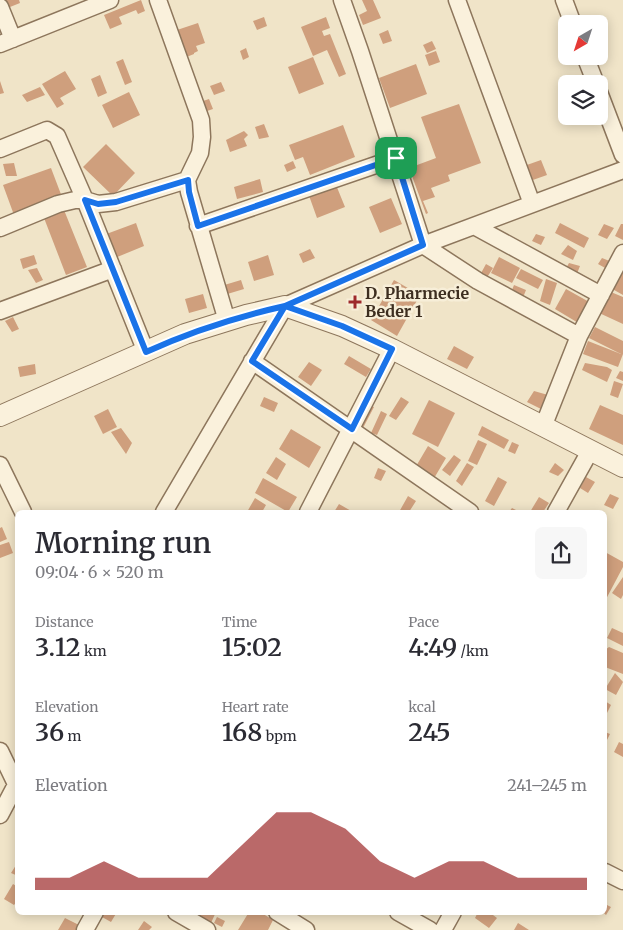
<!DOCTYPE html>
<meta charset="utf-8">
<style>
:root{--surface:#fff;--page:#f7f7f7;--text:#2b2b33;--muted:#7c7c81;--accent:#9e2a2b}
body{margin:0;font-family:Merriweather,serif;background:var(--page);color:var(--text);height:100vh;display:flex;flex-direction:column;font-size:19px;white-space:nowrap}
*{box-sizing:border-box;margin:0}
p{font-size:16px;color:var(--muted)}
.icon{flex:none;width:28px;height:28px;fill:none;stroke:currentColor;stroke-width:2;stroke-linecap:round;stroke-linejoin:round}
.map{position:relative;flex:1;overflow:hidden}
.drawer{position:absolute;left:15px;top:510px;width:592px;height:405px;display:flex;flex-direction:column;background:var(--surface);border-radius:8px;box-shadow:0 2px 12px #0003}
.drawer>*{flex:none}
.needle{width:32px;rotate:219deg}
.tools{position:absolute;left:558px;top:15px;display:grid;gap:10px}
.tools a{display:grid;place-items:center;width:50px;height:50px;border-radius:8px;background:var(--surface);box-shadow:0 2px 12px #0003;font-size:25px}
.pin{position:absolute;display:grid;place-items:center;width:42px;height:42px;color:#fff;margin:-21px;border-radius:10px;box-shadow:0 2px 8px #0006}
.round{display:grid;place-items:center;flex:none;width:52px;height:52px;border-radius:8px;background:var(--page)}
.summary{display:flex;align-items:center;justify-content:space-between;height:85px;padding:0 20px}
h1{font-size:28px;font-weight:600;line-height:38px}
.metrics{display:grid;grid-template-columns:repeat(3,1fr);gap:8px;height:85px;padding:5px 20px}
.metrics div{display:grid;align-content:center}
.metrics b{font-size:25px;font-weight:600}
.metrics small{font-size:14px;font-weight:400}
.metrics p{font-size:14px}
.chart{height:140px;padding:10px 20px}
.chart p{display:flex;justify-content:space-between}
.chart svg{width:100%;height:90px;margin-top:5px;fill:var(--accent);opacity:.7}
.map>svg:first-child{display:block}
.building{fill:#cf9f7d}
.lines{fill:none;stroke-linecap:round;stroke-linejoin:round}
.minor-casing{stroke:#8d765c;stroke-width:19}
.tertiary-casing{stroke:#8d765c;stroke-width:22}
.minor{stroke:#faf1dc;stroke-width:16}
.tertiary{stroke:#faf1dc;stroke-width:20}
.route-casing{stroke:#fff;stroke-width:10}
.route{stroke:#1a73e8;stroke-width:6}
.poi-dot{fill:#9e2a2b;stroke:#f7eed8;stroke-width:2}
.labels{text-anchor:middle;stroke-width:5;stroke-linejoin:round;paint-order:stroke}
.poi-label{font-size:16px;font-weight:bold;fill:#3d2e20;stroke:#f7eed8;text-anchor:start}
</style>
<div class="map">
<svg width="623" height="930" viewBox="0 0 623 930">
<rect width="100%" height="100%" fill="#f0e4c8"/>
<path class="building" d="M2,0H19L20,3L5,9Z
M141,0L145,11L138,14L136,10L119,17L122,24L110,29L104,15Z
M362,0H373L381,18L363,25L359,15L367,11Z
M264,17L267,26L257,30L253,21Z
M326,17L330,28L322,31L324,36L330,34L346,74L339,77L327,50L313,56L301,27Z
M198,23L205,43L196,46L198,51L194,53V54L184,58L174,31Z
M388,30L392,41L383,44L379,34Z
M432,41L436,49L427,53L423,45Z
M246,48L249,57L243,60L240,51Z
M436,51L440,62L429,66L425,55Z
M313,57L324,84L299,94L288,67Z
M123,59L132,82L125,85L116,62Z
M416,64L427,94L390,108L379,78Z
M65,71L76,89L60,98L64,104L57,108L42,84Z
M100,75L107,93L98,97L91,79Z
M0,81L4,93L0,94Z
M221,82L225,91L214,95L210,86Z
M40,87L45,95L27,102L22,95Z
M129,92L140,115L113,128L102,105Z
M209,99L213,109L204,112L200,102Z
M459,104L481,163L448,175L450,181L431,188L435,197L423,201L428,213L426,214L409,168L436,158L421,117Z
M264,124L269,137L259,139L255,127Z
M343,125L355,157L310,175L303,157L295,160L289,145Z
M244,131L248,135L244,139L247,146L230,152L226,140Z
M106,144L135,173L113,196L83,167Z
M541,160L547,175L530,181L524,166Z
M293,161L296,168L287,172L284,165Z
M14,163L17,176H6L3,164Z
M51,168L62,197L14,215L3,185Z
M260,179L263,192L237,199L234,187Z
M334,180L345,207L317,218L307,190Z
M391,198L402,224L380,233L369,207Z
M64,210L87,267L66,275L44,218Z
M136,223L144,246L110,260L101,236Z
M560,223L589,238L584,248L555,233Z
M604,224L614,228L607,239L598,235Z
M621,224H623V240L615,236Z
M536,234L545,237L541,245L532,241Z
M568,245L577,251L573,260L561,254Z
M310,249L315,258L303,263L299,254Z
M34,255L37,264L23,269L20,259Z
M268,255L274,275L254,281L248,262Z
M499,257L520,268L512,283L491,273Z
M602,258L612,262L607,269L598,264Z
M569,263L580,266L576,276L564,272Z
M486,264L493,268L486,279L480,275Z
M623,266V295L607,286Z
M37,268L43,280L36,283L28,270Z
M521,269L543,280L538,289L516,278Z
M546,279L557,283L550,305L540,301Z
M241,280L244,289L224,295L221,286Z
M394,280L420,295L397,336L371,320Z
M514,285L526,290L522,300L510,295Z
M566,289L591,303L580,324L555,309Z
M606,290L623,297V324L597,312Z
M203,294L207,308L189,313L185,299Z
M13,317L19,329L12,332L5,321Z
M595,327L623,341V354L618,367L583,354L588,341L621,354L589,338Z
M454,346L474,357L467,369L447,359Z
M349,356L371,369L366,377L344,364Z
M309,362L322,370L311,386L298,377Z
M585,363L607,367L612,370L607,382L582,370Z
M35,364L36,374L20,377L18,367Z
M620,371L623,372V381L616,378Z
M614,381L623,384L618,398L610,395Z
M534,391L548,395L541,409L527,402Z
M264,397L278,403L274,412L260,406Z
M401,397L409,402L396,420L389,416Z
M429,400L455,413L438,447L412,434Z
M368,404L374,407L363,428L356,425Z
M600,405L623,415V445L589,429Z
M108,409L117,427L103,434L94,416Z
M381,411L387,414L377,435L371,433Z
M482,426L509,440L504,449L478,435Z
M121,428L132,443L126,454L111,432Z
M291,429L321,447L309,468L279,449Z
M478,440L487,444L477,465L468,461Z
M512,442L519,445L515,454L508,451Z
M428,446L446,458L433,480L415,468Z
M454,455L461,460L450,476L442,470Z
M276,457L286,464L277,480L266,473Z
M467,463L474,467L462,486L456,481Z
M555,463L564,470L558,476L549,472Z
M378,468L386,471L381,481L374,478Z
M498,477L507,482L494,506L485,501Z
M586,477L595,482L588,493L580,488Z
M263,478L297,497L288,512L255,493Z
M610,494L619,498L613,509L604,505Z
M408,496L416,501L409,512H399Z
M539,497L549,503L543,512H530Z
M255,498L266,505L262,512H247Z
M339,504L353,512H334Z
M512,508L520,512H509Z
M2,527L7,539L0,542V528Z
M9,542L13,553L0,558V545Z
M605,552L623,562V567L605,601Z
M623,577V595L621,599L612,593Z
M612,628L623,633V646L607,638Z
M609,647L623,653V674L605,667V650Z
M615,673L623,682L616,695L605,689Z
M605,701L611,705L607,713L605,712Z
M605,732L610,734L605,744Z
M619,742L623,744V757L614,752Z
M18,862V876L11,873Z
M13,884L18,887V900L14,905L4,899Z
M605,904L611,907L606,915L603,912H605Z
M105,912H117L111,922L102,917Z
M191,912H216L211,923Z
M249,912H260L273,920L268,930H238Z
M478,912H489L497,918L489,928L475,918Z
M217,917L225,921L222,927L214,923Z
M65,918L79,925L76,930H58Z
M144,921L152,927L149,930H138Z
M518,923L529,930H514Z"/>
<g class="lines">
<g class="minor-casing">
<path id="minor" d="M158,0L201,120L202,137L200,153L187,180L189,192L227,321
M342,0L360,51L423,245L478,281L579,336
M457,0L532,204
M564,0L573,24
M0,7L13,39
M0,44L110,0
M585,56L596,84
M599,92L623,155
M0,149L47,130L57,136L85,200L146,352
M198,226L396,158
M474,226L601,295
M0,228L58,204L75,200H85L98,204L116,202L187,180
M0,311L113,269
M252,361L470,512
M543,427L579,336L623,253
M0,465L23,512
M164,512L285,306L423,245L623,170
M308,512L392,349
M556,512L590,451
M0,751L16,784
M0,815L18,781
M605,872L623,881
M176,912L207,930
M277,912L306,930
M398,912L430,930
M85,930L95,912
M443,930L453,912"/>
</g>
<g class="tertiary-casing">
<path id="tertiary" d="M0,416L185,334L246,315L285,306L342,326L392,349L623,467"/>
</g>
<use href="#minor" class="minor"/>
<use href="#tertiary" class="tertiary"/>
</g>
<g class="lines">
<g class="route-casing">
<path id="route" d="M396,158L198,226L189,192L188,180L116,202L98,204L85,200L146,352C192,331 236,317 285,306L252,361L352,429L392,349L342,326L285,306L423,245L396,158"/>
</g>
<use href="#route" class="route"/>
</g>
<path class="poi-dot" d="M352.5 294.5h5v5h5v5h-5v5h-5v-5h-5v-5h5z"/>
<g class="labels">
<g class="poi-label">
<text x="365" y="299">D. Pharmecie<tspan x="365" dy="18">Beder 1</tspan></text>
</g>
</g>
</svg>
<div class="tools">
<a><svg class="needle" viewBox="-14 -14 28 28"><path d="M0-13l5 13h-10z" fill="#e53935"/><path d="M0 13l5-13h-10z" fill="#7c7c81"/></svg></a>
<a><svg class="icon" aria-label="layers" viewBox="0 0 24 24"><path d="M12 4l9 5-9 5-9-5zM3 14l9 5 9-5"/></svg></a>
</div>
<div class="pin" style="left:396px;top:158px;background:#1e9e55"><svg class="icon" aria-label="arrive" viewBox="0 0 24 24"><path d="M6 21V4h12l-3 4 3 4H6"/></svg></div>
<section class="drawer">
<div class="summary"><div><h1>Morning run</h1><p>09:04 · 6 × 520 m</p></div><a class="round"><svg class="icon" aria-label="share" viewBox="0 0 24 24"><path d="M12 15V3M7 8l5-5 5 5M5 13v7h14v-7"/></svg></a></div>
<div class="metrics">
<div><p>Distance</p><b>3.12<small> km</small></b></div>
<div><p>Time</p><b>15:02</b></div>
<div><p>Pace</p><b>4:49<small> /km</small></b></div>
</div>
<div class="metrics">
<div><p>Elevation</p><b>36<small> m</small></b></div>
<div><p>Heart rate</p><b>168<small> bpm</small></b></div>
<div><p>kcal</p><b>245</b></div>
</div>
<div class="chart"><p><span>Elevation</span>241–245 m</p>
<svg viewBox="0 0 160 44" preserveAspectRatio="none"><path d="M0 44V38L10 38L20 30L30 38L40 38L50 38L60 22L70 6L80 6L90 14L100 30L110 38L120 30L130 30L140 38L150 38L160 38V44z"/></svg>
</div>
</section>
</div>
